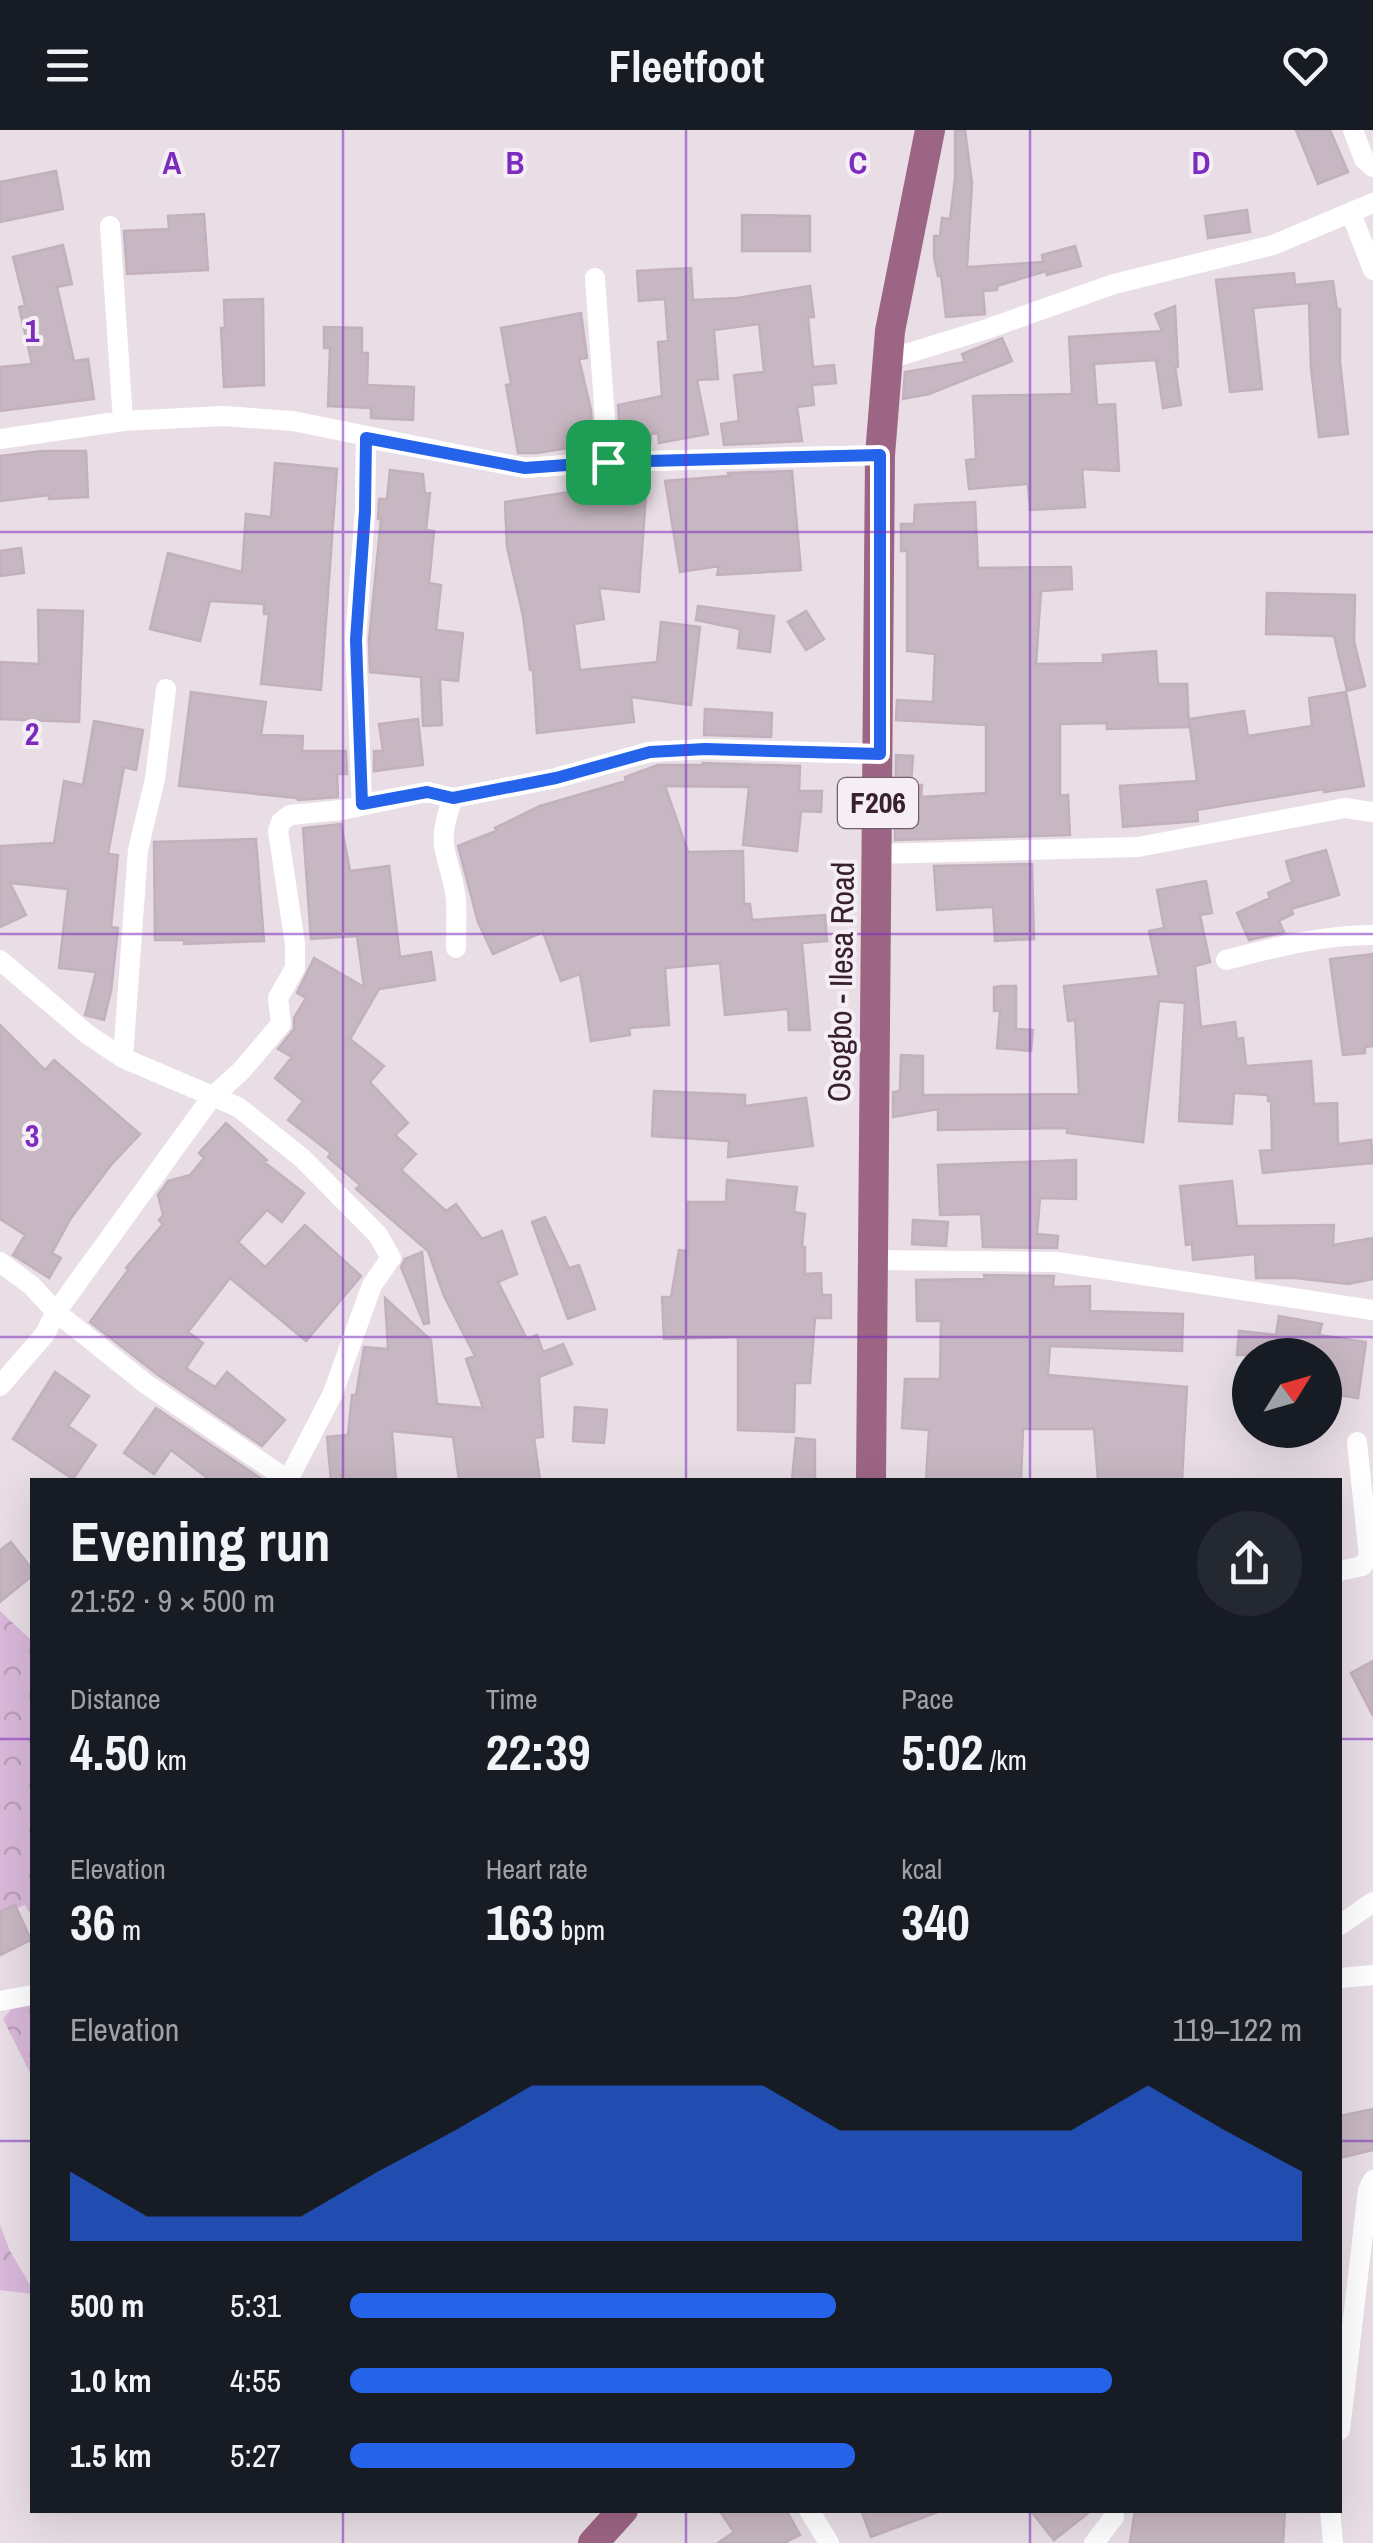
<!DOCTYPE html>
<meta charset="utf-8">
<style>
:root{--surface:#171b24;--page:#242831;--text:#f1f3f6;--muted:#9ea1a6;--accent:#2563eb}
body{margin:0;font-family:"Archivo Narrow",sans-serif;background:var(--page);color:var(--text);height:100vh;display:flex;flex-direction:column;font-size:38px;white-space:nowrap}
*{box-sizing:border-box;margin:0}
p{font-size:32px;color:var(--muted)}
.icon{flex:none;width:55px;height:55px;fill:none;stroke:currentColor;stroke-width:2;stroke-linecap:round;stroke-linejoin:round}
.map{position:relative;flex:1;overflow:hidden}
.panel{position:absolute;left:30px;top:1348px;width:1312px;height:1035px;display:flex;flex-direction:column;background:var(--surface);border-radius:0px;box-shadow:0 10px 40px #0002}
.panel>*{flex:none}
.needle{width:65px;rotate:53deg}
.tools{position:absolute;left:1232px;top:1208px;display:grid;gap:20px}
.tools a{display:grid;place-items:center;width:110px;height:110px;border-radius:50%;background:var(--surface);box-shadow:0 10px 40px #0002;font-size:50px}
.pin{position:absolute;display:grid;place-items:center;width:85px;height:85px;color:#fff;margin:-42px;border-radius:20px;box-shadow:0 5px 15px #0006}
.round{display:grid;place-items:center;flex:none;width:105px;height:105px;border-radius:52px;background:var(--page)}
.summary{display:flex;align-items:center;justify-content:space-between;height:170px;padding:0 40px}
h1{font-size:55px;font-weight:700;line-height:75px}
.metrics{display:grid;grid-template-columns:repeat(3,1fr);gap:15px;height:170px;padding:10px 40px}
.metrics div{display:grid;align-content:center}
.metrics b{font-size:50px;font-weight:700}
.metrics small{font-size:28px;font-weight:400}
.metrics p{font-size:28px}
.chart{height:280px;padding:20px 40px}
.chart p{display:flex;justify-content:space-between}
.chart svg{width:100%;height:180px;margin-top:10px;fill:var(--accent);opacity:.7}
ul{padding:0 40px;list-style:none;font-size:32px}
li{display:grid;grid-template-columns:160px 120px 1fr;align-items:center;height:75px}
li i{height:25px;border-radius:12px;background:var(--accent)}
header{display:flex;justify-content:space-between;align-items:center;height:130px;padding:0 40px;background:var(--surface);font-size:45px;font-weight:700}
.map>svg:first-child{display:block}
.forest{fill:url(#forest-crowns)}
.building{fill:#c7b7c2;stroke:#c2b1bd;stroke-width:2.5}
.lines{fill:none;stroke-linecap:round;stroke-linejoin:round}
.street{stroke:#fff;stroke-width:20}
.primary{stroke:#9d6584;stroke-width:30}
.route-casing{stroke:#fff;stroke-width:20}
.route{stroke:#2563eb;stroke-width:12}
.grid{fill:none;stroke:#7b2cbf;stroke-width:2.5;stroke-opacity:0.55}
.labels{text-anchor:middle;stroke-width:8;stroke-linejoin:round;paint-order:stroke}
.shield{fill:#f6eef5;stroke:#715e6a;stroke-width:2.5}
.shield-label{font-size:30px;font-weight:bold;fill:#38202e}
.street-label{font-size:32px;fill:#38202e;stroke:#f6eef5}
.grid-label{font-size:32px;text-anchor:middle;font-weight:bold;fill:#7b2cbf;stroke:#f6eef5;stroke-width:8;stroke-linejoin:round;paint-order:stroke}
</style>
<header><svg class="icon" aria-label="menu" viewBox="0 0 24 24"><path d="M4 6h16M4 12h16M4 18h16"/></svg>Fleetfoot<svg class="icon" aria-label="heart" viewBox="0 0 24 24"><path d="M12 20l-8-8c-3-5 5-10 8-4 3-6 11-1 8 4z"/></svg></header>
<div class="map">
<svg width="1373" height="2413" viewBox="0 0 1373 2413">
<defs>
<pattern id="forest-crowns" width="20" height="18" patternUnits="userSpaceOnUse" patternTransform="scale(2.5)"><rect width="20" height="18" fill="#d9b8da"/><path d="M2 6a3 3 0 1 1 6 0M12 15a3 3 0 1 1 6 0" fill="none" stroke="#bb9ebb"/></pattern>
</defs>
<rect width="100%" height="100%" fill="#e9dee6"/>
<path class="forest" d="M0,1481L32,1511V1787L25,1775L0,1784Z
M32,1854V1947L3,1889Z
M0,2095L10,2121L32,2158V2164L0,2160Z"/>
<path class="building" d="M955,0H965L972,53L967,137L1043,132L1042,125L1075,116L1081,136L1047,145L1046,141L997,156V160L983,161L985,184L946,187L941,145L938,146L934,127V106H940L942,88L950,89L955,49Z
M1296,0H1330L1348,42L1318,54Z
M56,41L63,79L0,92V52Z
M1247,80L1250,102L1208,108L1205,86Z
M204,84L208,140L127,144L124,101L169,99L168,86Z
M742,85L810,86V121H742Z
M63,115L72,154L57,157L74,231L88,229L94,269L0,281V237L32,234L19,177L25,175L13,127Z
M691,138L693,170L737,168L810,156L814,187H808L813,237L834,235L836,253L812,255L814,275L797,277L802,311L724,315L721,294L739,291L734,245L764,242L759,194L714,200L718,249L697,250L708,304L659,313L658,303L651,304L650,314L621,318L618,275L662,266L658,212L668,211L665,169L639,171L637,141Z
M1294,143L1295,155L1333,151L1337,179H1340V232L1348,304L1319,307L1311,238L1309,173L1253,178L1262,259L1230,262L1216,150Z
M263,169L264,255L224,257L221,198H225L224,170Z
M1175,176L1178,237H1175L1181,275L1163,278L1156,230L1094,234L1097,275L1115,274L1119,341L1082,339L1085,377L1030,380L1028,354L969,359L966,330L976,329L973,266L1072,264L1069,207L1162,201L1155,184Z
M581,183L587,228L579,229L591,280L593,314L537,323H518L506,255L511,254L501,198Z
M324,197L362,198V223H368L367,255L414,257L413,290L371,288V278L328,276L330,218H324Z
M1002,208L1012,231L929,264L903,269L905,242L965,232L962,224Z
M43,321H86L88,367L49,369V365L0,371V326Z
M275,333L337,339L321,560L261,554L269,484H264V474L210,471L200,511L150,499L168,423L242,442L246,384L271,387Z
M390,340L423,344L425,364L430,363L426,400L434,401L429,453L441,455L436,500L463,503L458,551L440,549L442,595L423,596L421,547L370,542L369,510L381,389H378L379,369H387Z
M792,341L801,440L717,445L719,436L680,442L665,351L729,346L728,343Z
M647,350L639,462L599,458L604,489L574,494L580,540L657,532L661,492L700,497L691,575L631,567L634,592L537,603L533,540H530L523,486L507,417L505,372Z
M975,372L978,438L1071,437L1072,459L1041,461L1036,534L1103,533V525L1156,521L1158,554H1187L1189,597L1107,599V593L1060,594V666L1068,665L1070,705L895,710L896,625L913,626L911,655H922L921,667L986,663V595L896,590L897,570L933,572L935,524L907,521V421H901V394H914L915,375Z
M21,418L24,443L0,446V421Z
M1267,463L1355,465L1354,511L1365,556L1347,561L1334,506L1266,504Z
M698,476L774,486L770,522L738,518L740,499L696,490Z
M38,480L83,481L79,592L0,589V532L39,534Z
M806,481L824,509L806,520L788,492Z
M191,562L266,572L261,605L303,606L302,621H346L347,644H337L338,667L298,670L297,668L179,656Z
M1346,562L1364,656L1324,662V659L1197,680L1198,691L1123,697L1120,656L1197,651L1189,589L1244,581L1248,606L1312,596L1309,568Z
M705,579L772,583L771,607L704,605Z
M418,589L423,635L374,641V621H383L379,594Z
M94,591L143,600L136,640L124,637L108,724L118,725L111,797L118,798L111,861L104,890L85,885L96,842L59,838L68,759L10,753L26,785L0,797V716L54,713L64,651L83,655Z
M703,633L800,636L799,661H822L821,682L801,681L797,721L743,715L749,657L665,656L688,722L743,721L744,774H750L752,790L825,785L827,811L802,813L810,900H789L788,879L725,885L720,833L665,838L669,895L629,898L630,905L591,911L580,844L561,851L543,802L493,824L478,792L458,716L496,701L495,698L540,676L626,651L625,647L658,635H703Z
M341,694L350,741L389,736L400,827L431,822L435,850L379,859L350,909L384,936L370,952L408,993L395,1005L416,1024L401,1040L446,1081L456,1074L482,1109L502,1101L517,1144L498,1152L527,1209L537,1205L543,1222L563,1214L572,1234L539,1247L543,1307L534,1308L540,1350H459L453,1307L392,1301L396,1350H331L327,1307L348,1305L352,1265H356L364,1217L388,1219L385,1168L431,1210L437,1274L483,1278L466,1229L475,1226L444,1166L428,1121L356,1059L360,1055L328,1027L331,1023L288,990L303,971L275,948L292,927L278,919L294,899V888L306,868L297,863L314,828L364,857L357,806L311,809L303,698Z
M256,709L264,811L184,814V810H155L154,712Z
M1326,720L1339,765L1291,779L1293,784L1279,791L1284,802L1249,810L1237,783L1270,768L1268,763L1292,752L1286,731Z
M1032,734L1034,809L995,811L993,777L937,780L934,736Z
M1206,751L1212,783L1200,785L1210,832L1195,836L1201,897L1235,892L1237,909L1243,908L1246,936L1311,931L1314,974L1337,973L1338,1014L1371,1010L1373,1033L1263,1043L1260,1021L1272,1020L1271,971H1268V965L1234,963L1232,994L1179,991L1185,873L1159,871L1143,1012L1067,1003V998L938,1000V979L893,987V962L900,961L901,925L923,926V965L1079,964L1075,890L1068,891L1064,856L1159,846L1149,801L1164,798L1157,760Z
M1373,824V916L1365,917V923L1343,925L1330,829Z
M1002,856H1016V899L1033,900L1031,921L997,918L1000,881H994V857Z
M0,895L45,940L54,930L140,1004L111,1035L71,1088L52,1123L61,1128L49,1148L13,1125L25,1105L0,1089Z
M654,961L745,965V976L806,968L813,1016L728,1027L729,1011L652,1006Z
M226,993L267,1030L264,1032L304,1063L282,1092L267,1080L238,1112L265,1137L305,1095L361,1146L306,1211L230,1148L188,1202L203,1213L186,1238L215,1257L227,1242L285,1290L262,1316L158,1245L90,1192L128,1140L126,1138L163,1094L159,1090L163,1085L158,1065L168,1051L190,1045L204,1028L199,1023Z
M1076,1030V1069L1040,1068L1037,1104L1058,1106L1057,1118L983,1117L981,1084L940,1085L938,1035Z
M727,1050L797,1057L794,1082L805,1084L802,1117H805V1144L821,1143L822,1165H831V1188H815L810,1253H795L794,1302L738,1300V1207L664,1209L662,1167H671L679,1120L688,1121V1072H726Z
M1232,1051L1237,1096L1334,1095L1333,1115L1373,1108V1149L1348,1154L1295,1148H1256L1255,1124L1193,1130L1192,1114L1186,1115L1180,1056Z
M545,1087L569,1138L579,1135L595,1179L568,1189L532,1092Z
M913,1090L948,1092L946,1116L912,1114Z
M422,1122L429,1193L424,1194L401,1137L405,1129Z
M984,1145L1054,1146L1053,1157L1090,1156V1181L1183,1184L1182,1221L1050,1216L1048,1245L1187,1257L1182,1350H1098L1094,1299H1023L1021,1350H926L929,1300L902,1298L905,1249H940L941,1191H917L916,1150L985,1149Z
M1279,1186L1322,1194L1319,1205L1366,1212L1358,1268L1325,1263V1225H1237L1239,1201L1276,1205Z
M55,1242L89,1266L68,1296L96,1315L73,1349L13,1309Z
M575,1277L607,1280L604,1313L573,1311Z
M156,1278L263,1350H210L171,1320L154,1344L124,1323Z
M796,1308L815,1310V1350H792Z
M11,1412L32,1439V1446L0,1472V1420Z
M1373,1531V1586L1351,1543Z
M15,1775L31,1810L0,1825V1782Z
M1373,1979V2020L1340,2028V1986Z
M719,2380H786L800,2405L784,2413H718L734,2402Z
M861,2380H938V2382L871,2407Z
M1030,2380H1092L1054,2410Z
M1135,2380H1285L1283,2413H1130Z"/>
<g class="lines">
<path class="street" d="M1353,0L1364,29L1373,37
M1351,83L1373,140
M110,96L123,291
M595,148L608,332
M886,230L987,199L1114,154L1273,115L1373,73
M0,309L123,291L223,286L293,291L525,338L608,332L880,325
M453,668C433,721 450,722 456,769C457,785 456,802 456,818
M362,674L355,510L365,381L366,308
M877,724L1138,717L1345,678L1373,682
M0,830L87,904L123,928L238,977L302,1028L378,1105L391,1128L372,1155L333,1263L288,1350
M1226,830C1276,817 1322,805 1373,805
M123,928L138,720L155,649L166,559
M875,1130L1057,1132L1373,1180
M0,1132L32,1156L56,1182L146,1254L288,1350
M0,1256L45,1204L56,1182L211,968L241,941L281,894L278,868L295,838V814L278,701L281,692L290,685L342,680L427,662L453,668L556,648L649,622L705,619L879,624
M1340,1441L1362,1436L1369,1427L1357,1312
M1340,1795L1373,1772
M1340,1848L1373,1845
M0,1871L32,1865
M1340,2300L1368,2060L1373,2050
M809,2380L829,2413
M1330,2380L1333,2413
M1094,2413L1114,2387"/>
<path class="primary" d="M871,1350L880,325L890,201L930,0
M593,2413L623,2380"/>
</g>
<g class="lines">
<g class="route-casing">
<path id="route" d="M366,308L525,338L608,332L880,325V624L705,619L650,622L556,648L453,668L427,662L362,674L356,510L365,381Z"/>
</g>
<use href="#route" class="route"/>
</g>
<path class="grid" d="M343,0V1350M686,0V1350M1030,0V1350M0,402H1373M0,804H1373M0,1207H1373M0,1609H32M1340,1609H1373M0,2011H32M1340,2011H1373M343,2380V2413M686,2380V2413M1030,2380V2413"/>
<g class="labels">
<rect class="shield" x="838" y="648" width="80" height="50" rx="8"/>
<g class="shield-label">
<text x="878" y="683">F206</text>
</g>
<g class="street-label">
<text transform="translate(841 852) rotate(-89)" y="11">Osogbo - Ilesa Road</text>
</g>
</g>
<g class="grid-label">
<text x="172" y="44">A</text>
<text x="515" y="44">B</text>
<text x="858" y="44">C</text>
<text x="1201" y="44">D</text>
<text x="32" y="212">1</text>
<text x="32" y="615">2</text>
<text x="32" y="1017">3</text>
</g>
</svg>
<div class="tools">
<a><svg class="needle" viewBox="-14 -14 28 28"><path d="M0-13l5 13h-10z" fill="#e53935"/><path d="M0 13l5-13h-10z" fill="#9ea1a6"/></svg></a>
</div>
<div class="pin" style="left:608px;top:332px;background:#1e9e55"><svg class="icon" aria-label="arrive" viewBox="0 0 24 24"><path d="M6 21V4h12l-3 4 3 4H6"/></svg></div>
<section class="panel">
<div class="summary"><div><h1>Evening run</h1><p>21:52 · 9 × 500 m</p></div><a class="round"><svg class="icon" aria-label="share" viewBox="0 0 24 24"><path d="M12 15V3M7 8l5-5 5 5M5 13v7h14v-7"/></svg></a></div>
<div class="metrics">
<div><p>Distance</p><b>4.50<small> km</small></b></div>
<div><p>Time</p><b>22:39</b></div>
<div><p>Pace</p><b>5:02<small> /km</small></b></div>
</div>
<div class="metrics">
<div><p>Elevation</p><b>36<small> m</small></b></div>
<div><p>Heart rate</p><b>163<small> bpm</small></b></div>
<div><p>kcal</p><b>340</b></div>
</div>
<div class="chart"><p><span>Elevation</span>119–122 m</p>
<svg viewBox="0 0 160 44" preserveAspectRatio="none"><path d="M0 44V27L10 38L20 38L30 38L40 27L50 17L60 6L70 6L80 6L90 6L100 17L110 17L120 17L130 17L140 6L150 17L160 27V44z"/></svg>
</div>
<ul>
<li><b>500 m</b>5:31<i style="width:51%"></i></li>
<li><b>1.0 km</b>4:55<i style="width:80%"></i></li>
<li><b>1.5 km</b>5:27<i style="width:53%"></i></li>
</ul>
</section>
</div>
